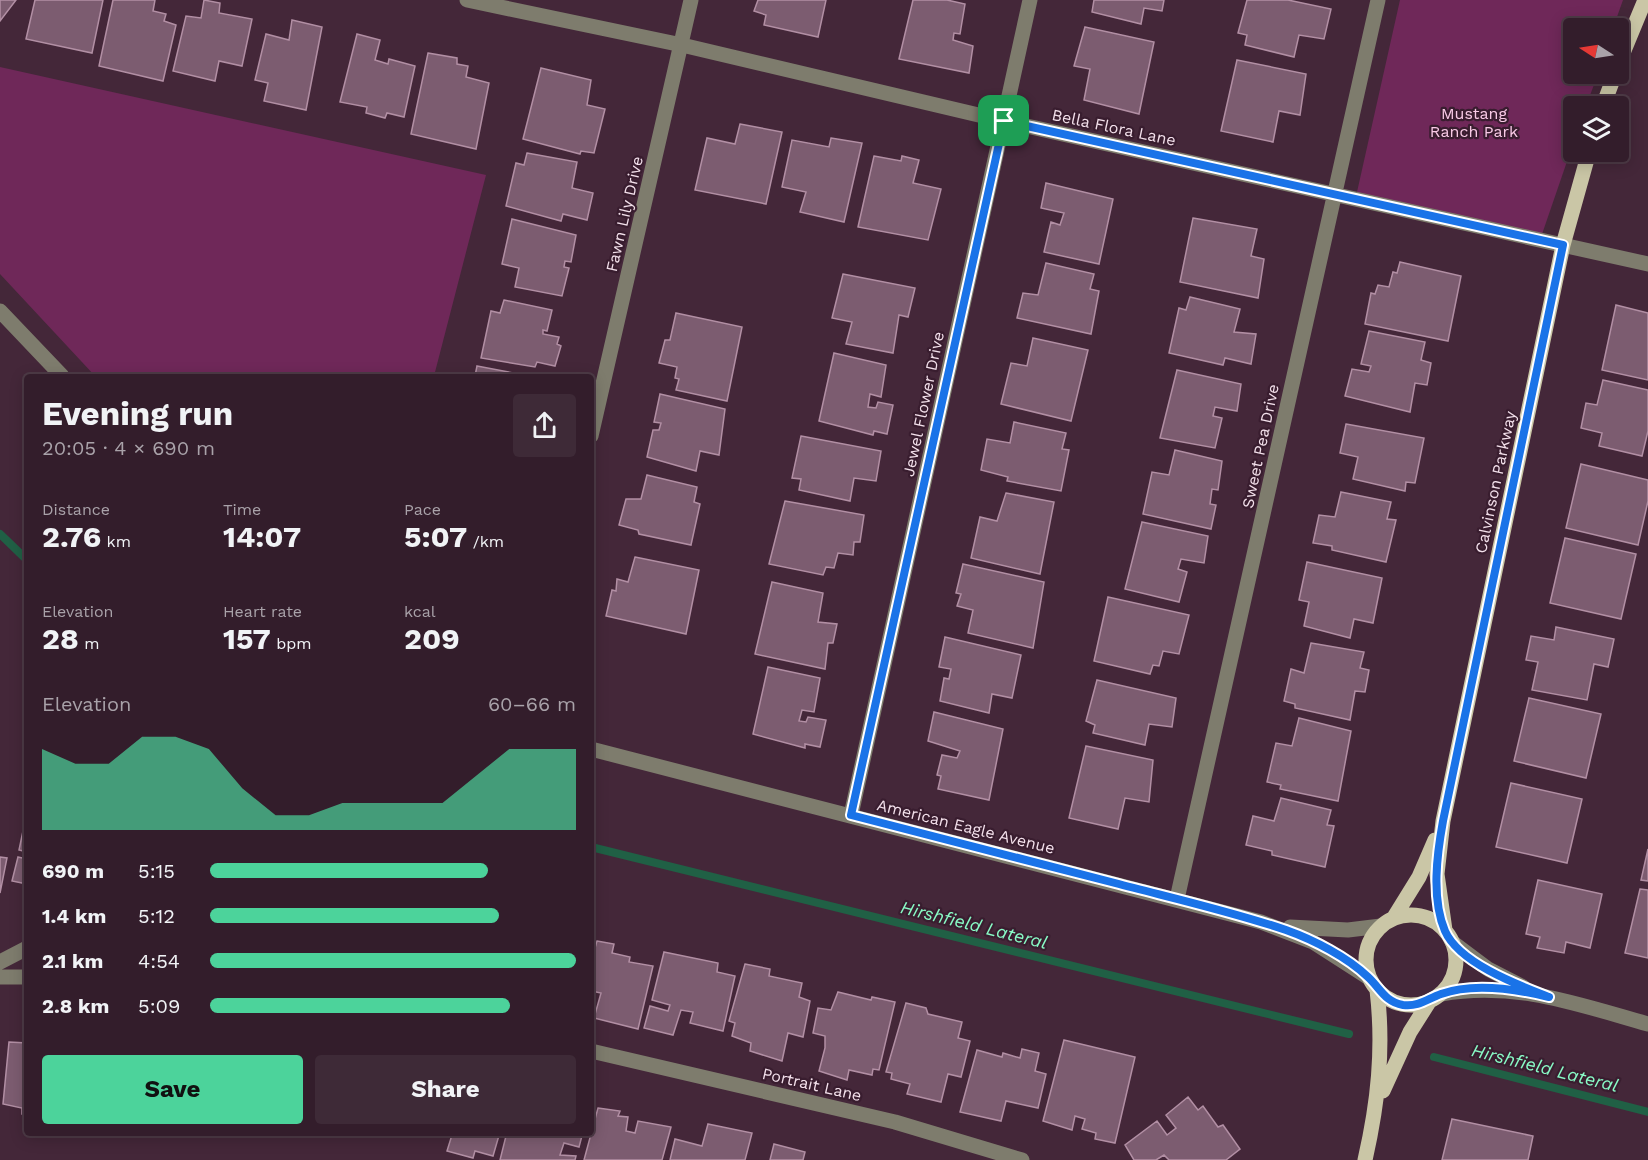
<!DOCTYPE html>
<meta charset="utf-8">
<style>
:root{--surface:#331d2b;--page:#3e2a37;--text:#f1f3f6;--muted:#a9a2a9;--line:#4e3b47;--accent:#4cd39b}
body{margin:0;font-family:"Work Sans",sans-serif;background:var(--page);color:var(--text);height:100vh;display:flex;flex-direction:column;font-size:22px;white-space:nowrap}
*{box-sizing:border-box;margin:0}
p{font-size:20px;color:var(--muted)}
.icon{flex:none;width:33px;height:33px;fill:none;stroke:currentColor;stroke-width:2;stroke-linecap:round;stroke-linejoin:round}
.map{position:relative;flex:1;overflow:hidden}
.details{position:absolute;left:24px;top:374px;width:570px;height:762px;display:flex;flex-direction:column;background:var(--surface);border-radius:6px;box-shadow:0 3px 15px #0003,0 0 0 2px var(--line)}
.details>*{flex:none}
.needle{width:39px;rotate:282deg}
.fabs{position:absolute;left:1563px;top:18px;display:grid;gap:12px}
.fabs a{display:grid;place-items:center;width:66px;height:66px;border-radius:6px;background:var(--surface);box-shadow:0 3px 15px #0003,0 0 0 2px var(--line);font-size:30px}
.pin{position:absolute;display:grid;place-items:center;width:51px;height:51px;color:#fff;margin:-26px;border-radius:12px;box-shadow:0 3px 9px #0006}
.round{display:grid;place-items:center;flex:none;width:63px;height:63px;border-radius:6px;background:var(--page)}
.summary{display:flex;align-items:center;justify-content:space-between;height:102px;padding:0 18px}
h1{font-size:33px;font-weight:700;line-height:45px}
.stats{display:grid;grid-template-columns:repeat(3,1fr);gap:9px;height:102px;padding:6px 18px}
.stats div{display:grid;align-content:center}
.stats b{font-size:30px;font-weight:700}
.stats small{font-size:16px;font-weight:400}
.stats p{font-size:16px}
.chart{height:168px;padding:12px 18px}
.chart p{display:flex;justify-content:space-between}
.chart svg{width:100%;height:108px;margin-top:6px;fill:var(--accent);opacity:.7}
.primary-button{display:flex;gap:12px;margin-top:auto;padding:12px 18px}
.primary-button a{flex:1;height:69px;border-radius:6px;background:var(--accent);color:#111;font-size:24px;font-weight:700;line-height:69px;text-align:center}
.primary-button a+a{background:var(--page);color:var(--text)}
ul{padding:0 18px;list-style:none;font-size:20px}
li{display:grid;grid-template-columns:96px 72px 1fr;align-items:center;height:45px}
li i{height:15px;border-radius:8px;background:var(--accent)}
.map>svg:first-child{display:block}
.green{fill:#6f2859}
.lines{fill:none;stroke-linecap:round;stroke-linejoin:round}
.stream{stroke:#206045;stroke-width:8}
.building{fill:#7c5c70;stroke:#b28fa4;stroke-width:1.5}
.minor{stroke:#7e7c6d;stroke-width:15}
.major{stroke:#cac6a6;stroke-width:15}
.route-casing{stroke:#fff;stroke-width:12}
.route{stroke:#1a73e8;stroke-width:8}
.labels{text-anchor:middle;stroke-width:4.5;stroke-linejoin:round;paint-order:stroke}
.park-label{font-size:16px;fill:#f9cae6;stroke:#391d2f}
.street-label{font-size:16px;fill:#f3e0eb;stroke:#391d2f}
.water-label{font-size:18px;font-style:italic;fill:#89fbc6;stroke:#391d2f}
</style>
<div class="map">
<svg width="1648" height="1160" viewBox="0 0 1648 1160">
<rect width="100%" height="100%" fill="#442739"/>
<path class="green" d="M1400,0H1623L1613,28H1574V74H1598L1586,106H1574L1573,144L1540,240L1355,201Z
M0,67L486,175L434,376H95L0,274Z"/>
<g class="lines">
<path class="stream" d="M0,534L27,560
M591,847L1349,1034
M1434,1057L1648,1112"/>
</g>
<path class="building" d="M0,0H16L0,21Z
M35,0H103L92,53L26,39Z
M113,0H155L153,11L166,14L164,21L176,25L163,81L99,66Z
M204,0L220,3L219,13L252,19L242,66L219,61L215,81L173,71L186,16L201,18Z
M758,0H826L818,37L764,25L766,15L754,11Z
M913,0H947L965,4L960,34L954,33L953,40L973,46L969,73L899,59Z
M1094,0H1164L1162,11L1144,8L1141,24L1092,12Z
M1247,0H1288L1331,9L1324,39L1299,35L1294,57L1245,45L1247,35L1238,33Z
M292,20L322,27L306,110L264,101L268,83L255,80L266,34L289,40Z
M1085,27L1154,42L1139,114L1084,100L1090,69L1074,66Z
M357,34L380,40L375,60L388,64L389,59L415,66L404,117L387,113L385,118L366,113L367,107L340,102Z
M428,53L457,58V64L468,66L466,77L489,83L476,149L411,134Z
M1237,60L1306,74L1300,115L1279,111L1273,142L1221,131Z
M541,68L591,80L587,105L605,109L594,153L581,151L580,154L523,139Z
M740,124L782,132L766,204L695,190L707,138L735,144Z
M831,138L862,143L844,222L800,212L806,192L782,187L792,140L829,147Z
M527,153L577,162L572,188L593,193L587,220L563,214L561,221L506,206L516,163L524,165Z
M874,156L901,161L902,156L919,160L913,183L941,189L928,240L858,227Z
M1046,183L1113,199L1099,264L1044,252L1051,222L1060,225L1064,213L1041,208Z
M1193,218L1257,229L1251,256L1264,259L1258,298L1180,282Z
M512,219L576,235L571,262L565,261L564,267L569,268L562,296L515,287L519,268L502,264Z
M1400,262L1461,276L1448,341L1365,324L1371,293L1375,294L1378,285L1389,287L1393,272L1397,273Z
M1046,263L1094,274L1090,289L1099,291L1091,334L1017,318L1023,293L1038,295Z
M843,274L915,288L908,317L899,315L893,353L846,344L852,322L832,318Z
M1190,297L1240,309L1234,332L1256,334L1251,364L1225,358L1223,365L1169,353L1179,308L1186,310Z
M504,300L552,310L547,331L543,330V334L559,337L557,344L561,346L555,366L537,362L535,367L481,358L491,311L500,313Z
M1616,305L1648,313V380L1602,370Z
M676,313L742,327L727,401L676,390L679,379L675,378L677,367L659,363L665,340H670Z
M1369,331L1425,342L1421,360L1431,363L1427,385L1415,383L1410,412L1345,396L1352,369L1369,372L1371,366L1361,364Z
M1033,338L1088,350L1071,421L1001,404L1011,363L1027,366Z
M834,353L886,365L881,397L870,394L868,407L876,408L878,402L893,405L887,434L874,431L873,435L819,421Z
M477,366L529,376H475Z
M1177,370L1241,384L1237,411L1215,407L1213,416L1222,418L1215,448L1160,438Z
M1603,380L1648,390V431L1642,456L1599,446L1602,433L1581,428L1586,403L1597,405Z
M660,394L725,409L719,455L700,451L696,471L647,457L653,430H659L661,423L654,422Z
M1014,422L1066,433L1062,449L1069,450L1061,491L1007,481L1008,477L981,470L987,439L1010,443Z
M1346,424L1424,438L1415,483L1406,482L1405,491L1353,479L1358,457L1340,453Z
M801,436L881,451L876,481L854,478L850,501L799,490L801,479L792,478Z
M1175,450L1222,461L1218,490L1212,489L1210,504L1216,505L1211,529L1143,514L1152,472L1169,475Z
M1581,464L1648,480V501L1638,545L1566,528Z
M647,475L697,487L694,502L700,504L691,545L639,534L638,530L619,525L626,499H641Z
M1341,492L1391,502L1387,519L1396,520L1386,562L1332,550V546L1313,543L1319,515L1335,517Z
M1006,493L1054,502L1040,574L971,558L980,517L997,521Z
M785,501L864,515L860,542H854L853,555L838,553L834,568L826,567L823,575L769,564Z
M1142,522L1208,536L1204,563L1181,559L1178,569L1187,572L1179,602L1125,589Z
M1565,538L1636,554L1621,619L1550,603Z
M635,557L699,570L686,634L606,616L612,590L616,591L617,579L628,582Z
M1307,562L1382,578L1373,623L1354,619L1350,638L1304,626L1309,602L1299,600Z
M963,564L1044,582L1033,648L968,633L973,610L957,606L961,594L956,593Z
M772,582L823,593L818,622L837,624L833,643H828L825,669L755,654Z
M1108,597L1189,615L1179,654L1163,651L1159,666L1153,665L1150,674L1094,661Z
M1556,627L1614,639L1608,667L1594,664L1587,700L1532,690L1538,662L1526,660L1531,636L1554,640Z
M945,637L1021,655L1012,698L992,694L989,713L940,701L944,678L949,679L951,669L939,667Z
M1311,643L1364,652L1360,668L1369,670L1365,692L1355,691L1350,720L1295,708V704L1284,701L1291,669L1304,673Z
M768,667L820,678L814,712L802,710L799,721L806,722L808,717L826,720L820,747L805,744V748L753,734Z
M1097,680L1176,698L1172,727L1149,724L1145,745L1093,733L1095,725L1086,721Z
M1529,698L1601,714L1586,778L1514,761Z
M934,712L1003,729L989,800L938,789L941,776L937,775L942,755L957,758L960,751L928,741Z
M1299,718L1351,731L1338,801L1280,789L1281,785L1267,782L1276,743L1292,746Z
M1086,746L1153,760L1149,802L1125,798L1118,829L1069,818Z
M1511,783L1582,799L1567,863L1496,847Z
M1281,798L1331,810L1327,825L1334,826L1325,867L1272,855V851L1246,845L1253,816L1274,821Z
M27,812V852L19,850Z
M1648,849V881L1641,880Z
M0,857L7,858L0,893Z
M18,857L27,859V884L12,881Z
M1538,880L1602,894L1590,948L1566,942L1564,953L1537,948L1540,937L1526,934Z
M1640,889L1648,890V958L1625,953Z
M597,941L614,944L612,953L630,957L629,962L653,966L638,1029L594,1018L601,993L591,991V947L595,948Z
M664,952L718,963L717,972L735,976L723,1031L690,1023L693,1012L681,1010L673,1035L644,1028L650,1006L668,1011L670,1005L652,1000Z
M745,964L770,969L769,976L802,983L799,997L810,1001L803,1037L788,1033L782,1061L750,1051L751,1043L732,1036L735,1023L729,1021Z
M838,992L871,1000L872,997L895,1002L879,1070L873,1069L872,1075L849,1070L847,1080L819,1071L825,1048V1036L813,1033L818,1008L831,1010Z
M906,1003L926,1008L928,1014L962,1022L958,1038L970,1041L961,1077L948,1074L941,1102L907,1094L910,1084L891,1079L892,1073L886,1072Z
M1064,1040L1135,1057L1115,1143L1095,1139L1096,1133L1082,1129L1085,1119L1075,1116L1072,1130L1043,1121Z
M9,1042L27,1043V1114H22V1108L3,1104Z
M1022,1049L1039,1053L1035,1071L1046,1074L1038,1108L1006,1101L1001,1121L960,1112L977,1050L1002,1057L1003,1053L1020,1058Z
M1188,1097L1198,1110L1203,1106L1218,1127L1223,1125L1240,1149L1226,1160H1169L1164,1155L1156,1160H1134L1125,1145L1157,1121L1167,1135L1176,1128L1166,1115Z
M598,1108L620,1111L618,1116L628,1117L626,1131L635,1133L638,1121L671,1127L662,1160H584Z
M1452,1119L1533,1136L1528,1160H1442Z
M708,1124L752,1133L745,1160H670L675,1139L702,1146Z
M444,1132H500L493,1156L475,1151L473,1158L447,1151L452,1135Z
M507,1132H583L579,1147L564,1143L560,1155L576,1156L575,1160H500Z
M774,1144L805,1152L803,1160H770Z"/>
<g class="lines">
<path class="minor" d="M467,0L682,45L1004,121L1648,264
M0,311L62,376
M591,436L691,0
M591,749L1261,922L1313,942L1369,978
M851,815L1030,0
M1177,899L1378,0
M1290,927L1348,930L1381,926
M1452,942L1488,969L1523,987
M0,962L27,948
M0,977H27
M1441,994C1515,981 1577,1004 1648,1024
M591,1051L895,1122L1022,1160"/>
<path class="major" d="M1618,65L1645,0
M1603,106L1615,74
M1366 960a45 45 0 1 1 90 0a45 45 0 1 1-90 0Z
M1393,919L1419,877L1435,840
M1445,930L1437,874L1443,821L1563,245L1589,152
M1383,1091L1410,1032L1429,1002
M1365,1160C1378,1103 1384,1049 1377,990"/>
</g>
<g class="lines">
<g class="route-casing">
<path id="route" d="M1004,121L1563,245L1443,821C1437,854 1431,898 1445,931C1459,963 1518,985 1549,997C1516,989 1474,982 1441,994C1427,999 1419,1007 1403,1005C1385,1002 1380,988 1368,977C1347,957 1314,940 1286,930C1230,911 1172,898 1115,883C1027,861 939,838 851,815Z"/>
</g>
<use href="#route" class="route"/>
</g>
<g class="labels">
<g class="park-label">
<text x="1474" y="119">Mustang<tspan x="1474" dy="18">Ranch Park</tspan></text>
</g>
<g class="street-label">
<text transform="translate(1114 127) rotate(12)" y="6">Bella Flora Lane</text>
<text transform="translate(624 214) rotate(-77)" y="6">Fawn Lily Drive</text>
<text transform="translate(923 404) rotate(-78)" y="6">Jewel Flower Drive</text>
<text transform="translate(1260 446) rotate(-78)" y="6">Sweet Pea Drive</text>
<text transform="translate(1495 482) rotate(-78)" y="6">Calvinson Parkway</text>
<text transform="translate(966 826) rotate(14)" y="6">American Eagle Avenue</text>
<text transform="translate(812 1084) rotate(13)" y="6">Portrait Lane</text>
</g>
<g class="water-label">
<text transform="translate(974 925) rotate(14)" y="6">Hirshfield Lateral</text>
<text transform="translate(1545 1068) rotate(14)" y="6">Hirshfield Lateral</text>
</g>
</g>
</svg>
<div class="fabs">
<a><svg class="needle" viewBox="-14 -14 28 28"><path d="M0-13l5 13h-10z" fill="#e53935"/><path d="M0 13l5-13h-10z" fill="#a9a2a9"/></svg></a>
<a><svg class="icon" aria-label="layers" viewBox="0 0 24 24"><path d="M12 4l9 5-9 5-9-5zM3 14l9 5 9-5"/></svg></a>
</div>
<div class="pin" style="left:1004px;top:121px;background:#1e9e55"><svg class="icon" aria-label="arrive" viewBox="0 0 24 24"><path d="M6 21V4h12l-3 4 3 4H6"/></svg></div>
<section class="details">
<div class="summary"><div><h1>Evening run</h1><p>20:05 · 4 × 690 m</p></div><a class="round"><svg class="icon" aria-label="share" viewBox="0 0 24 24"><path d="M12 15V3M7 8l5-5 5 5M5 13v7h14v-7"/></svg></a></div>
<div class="stats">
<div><p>Distance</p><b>2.76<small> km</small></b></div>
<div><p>Time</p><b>14:07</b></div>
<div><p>Pace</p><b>5:07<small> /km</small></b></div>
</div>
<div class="stats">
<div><p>Elevation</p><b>28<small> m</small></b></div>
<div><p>Heart rate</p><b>157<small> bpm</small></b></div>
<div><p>kcal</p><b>209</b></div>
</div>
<div class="chart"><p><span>Elevation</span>60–66 m</p>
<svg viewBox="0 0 160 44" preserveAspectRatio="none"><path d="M0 44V11L10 17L20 17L30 6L40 6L50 11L60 27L70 38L80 38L90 33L100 33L110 33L120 33L130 22L140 11L150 11L160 11V44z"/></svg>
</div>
<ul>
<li><b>690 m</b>5:15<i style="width:76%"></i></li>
<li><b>1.4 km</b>5:12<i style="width:79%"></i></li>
<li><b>2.1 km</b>4:54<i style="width:100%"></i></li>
<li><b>2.8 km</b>5:09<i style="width:82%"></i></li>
</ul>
<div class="primary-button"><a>Save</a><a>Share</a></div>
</section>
</div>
